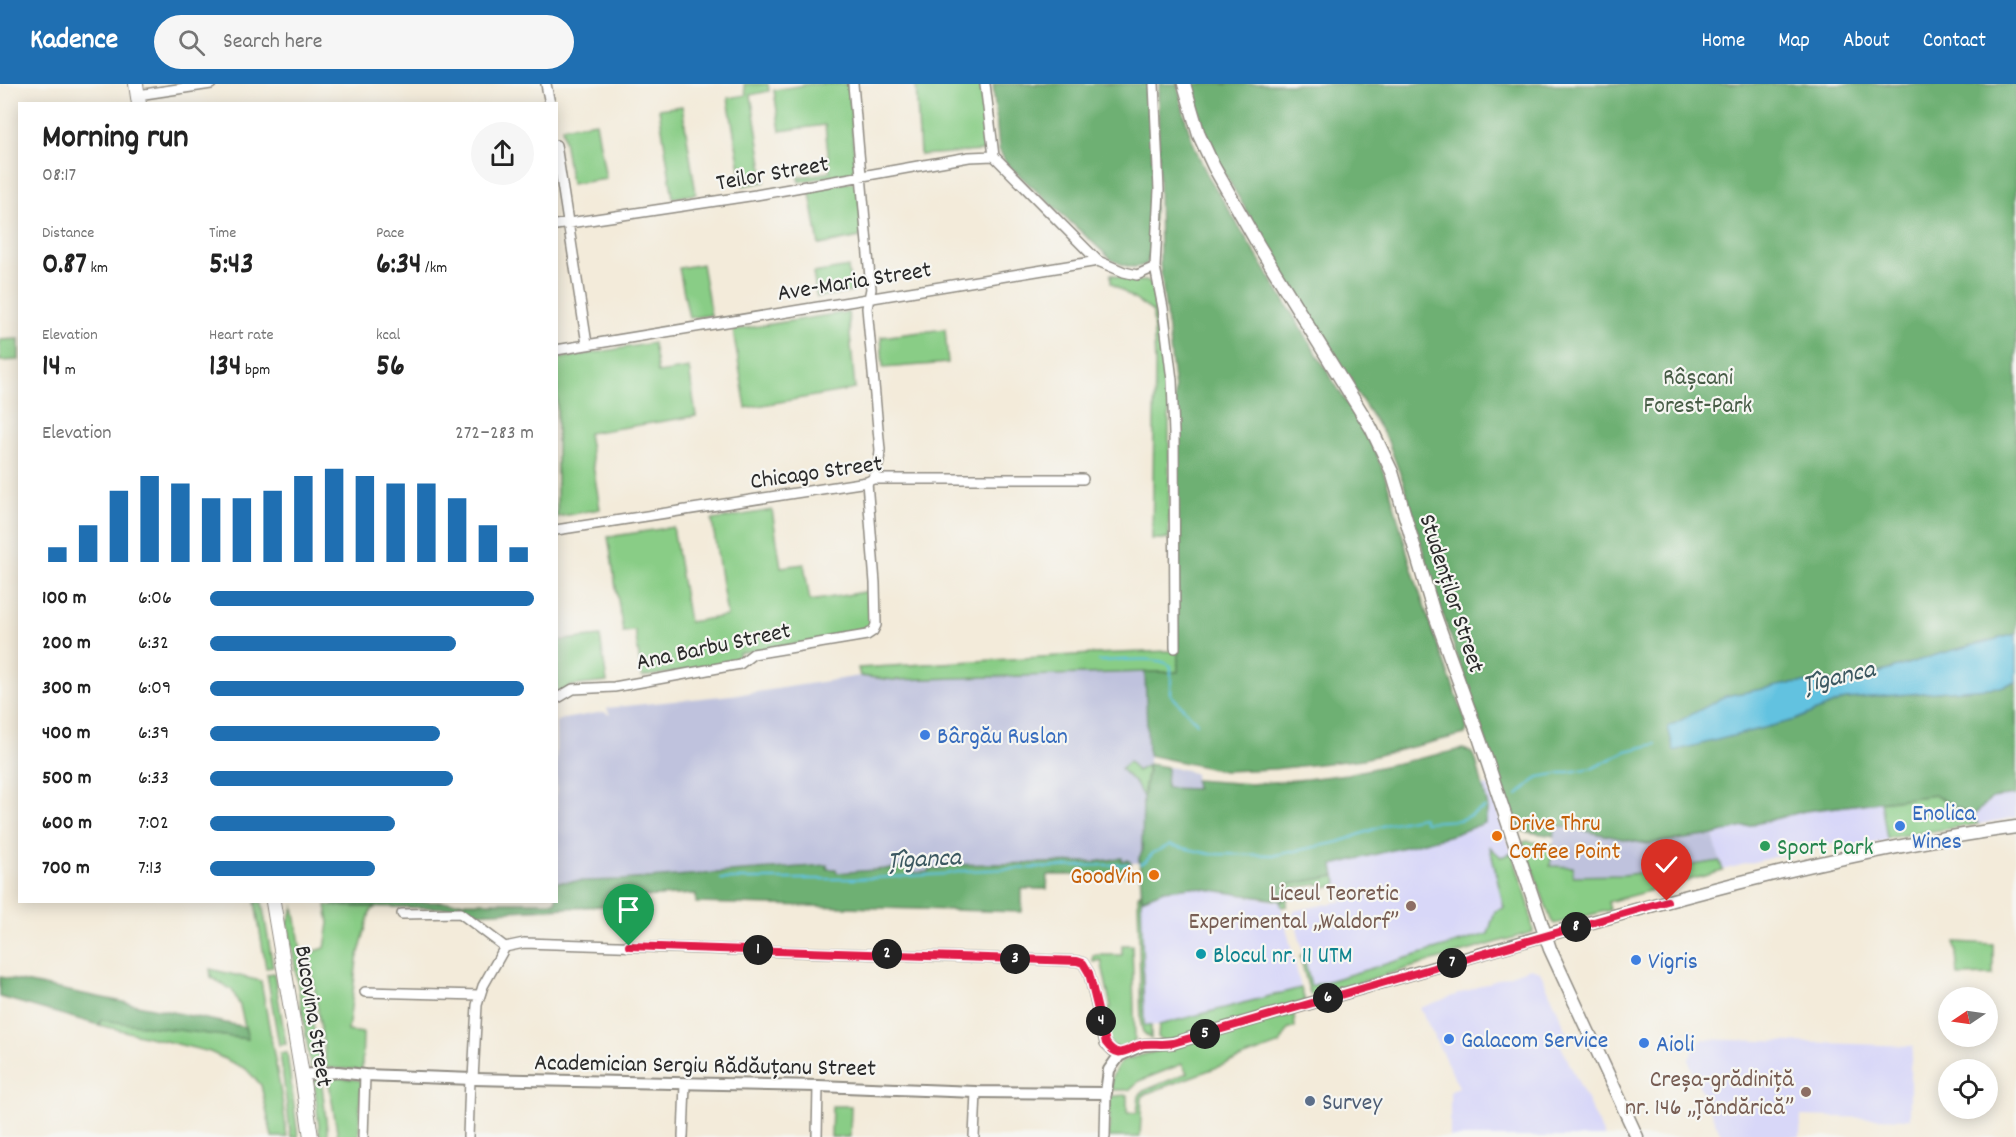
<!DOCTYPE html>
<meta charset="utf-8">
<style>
:root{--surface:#fff;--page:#f6f6f6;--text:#222;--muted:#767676;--accent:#1f6fb2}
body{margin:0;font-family:Dekko,sans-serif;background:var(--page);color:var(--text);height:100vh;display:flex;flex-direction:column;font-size:22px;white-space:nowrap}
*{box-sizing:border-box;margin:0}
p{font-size:20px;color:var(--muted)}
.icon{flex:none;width:33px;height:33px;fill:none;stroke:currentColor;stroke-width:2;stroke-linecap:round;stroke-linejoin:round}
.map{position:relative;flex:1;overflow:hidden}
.sheet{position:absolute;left:18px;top:18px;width:540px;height:801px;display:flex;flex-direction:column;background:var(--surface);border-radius:0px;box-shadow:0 3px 15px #0003}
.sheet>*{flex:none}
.needle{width:39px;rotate:257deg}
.controls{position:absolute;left:1938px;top:903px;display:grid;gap:12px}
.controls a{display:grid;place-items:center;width:60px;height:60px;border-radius:50%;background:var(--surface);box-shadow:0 3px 15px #0003;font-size:30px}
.pin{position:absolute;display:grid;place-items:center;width:51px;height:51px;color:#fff;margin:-62px -26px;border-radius:50% 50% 50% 0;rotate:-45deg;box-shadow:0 0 6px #0007}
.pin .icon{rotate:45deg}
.km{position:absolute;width:30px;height:30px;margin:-15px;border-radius:50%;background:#222;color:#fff;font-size:16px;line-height:30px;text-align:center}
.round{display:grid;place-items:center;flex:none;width:63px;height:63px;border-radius:32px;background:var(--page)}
.headline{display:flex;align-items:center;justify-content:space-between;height:102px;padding:0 24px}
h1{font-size:33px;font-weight:700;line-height:45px}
.figures{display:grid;grid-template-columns:repeat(3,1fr);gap:9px;height:102px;padding:6px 24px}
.figures div{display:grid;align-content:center}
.figures b{font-size:30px;font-weight:700}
.figures small{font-size:16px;font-weight:400}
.figures p{font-size:16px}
.chart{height:168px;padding:12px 24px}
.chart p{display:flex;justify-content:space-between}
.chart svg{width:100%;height:108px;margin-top:6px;stroke:var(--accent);stroke-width:6}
ul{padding:0 24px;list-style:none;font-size:20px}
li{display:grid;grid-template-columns:96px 72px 1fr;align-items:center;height:45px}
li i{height:15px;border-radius:8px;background:var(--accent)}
header{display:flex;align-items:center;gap:36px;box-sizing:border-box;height:84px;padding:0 30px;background:var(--accent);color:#fff}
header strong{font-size:28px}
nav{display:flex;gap:33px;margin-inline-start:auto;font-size:21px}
.search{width:420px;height:54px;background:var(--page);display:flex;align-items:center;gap:15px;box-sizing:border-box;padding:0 21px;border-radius:33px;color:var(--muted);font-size:22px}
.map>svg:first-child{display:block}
.built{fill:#d8d7f8}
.industrial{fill:#bfc2dd}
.green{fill:#89cd86;stroke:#5a7c58;stroke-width:1.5}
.forest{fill:#6eb073;stroke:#4c6e4f;stroke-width:1.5}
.water{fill:#62c2e0;stroke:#467686;stroke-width:1.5}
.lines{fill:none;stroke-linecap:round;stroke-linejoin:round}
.stream{stroke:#62c2e0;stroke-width:2}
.minor-casing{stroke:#8f8b82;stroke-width:12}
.tertiary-casing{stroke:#8f8b82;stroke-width:14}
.secondary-casing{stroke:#8f8b82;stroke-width:15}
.primary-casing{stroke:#8f8b82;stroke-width:16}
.minor{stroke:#fff;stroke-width:9}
.tertiary{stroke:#fff;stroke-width:10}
.secondary{stroke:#fff;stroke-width:12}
.primary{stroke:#fff;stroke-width:14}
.route-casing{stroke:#fff;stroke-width:12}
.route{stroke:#e11d48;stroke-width:8}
.shop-dot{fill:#3f7fe0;stroke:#f6f6f2;stroke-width:2}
.food-dot{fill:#e8710a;stroke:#f6f6f2;stroke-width:2}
.leisure-dot{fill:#2e9e5b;stroke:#f6f6f2;stroke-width:2}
.education-dot{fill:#8d6e63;stroke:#f6f6f2;stroke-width:2}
.culture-dot{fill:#0f9aa8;stroke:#f6f6f2;stroke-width:2}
.service-dot{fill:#5c6f8a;stroke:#f6f6f2;stroke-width:2}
.labels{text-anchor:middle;stroke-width:4.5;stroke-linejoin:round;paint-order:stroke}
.street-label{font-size:24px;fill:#2b2b2b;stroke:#f6f6f2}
.park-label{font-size:24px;fill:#475c46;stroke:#f6f6f2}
.shop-label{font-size:24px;fill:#366cbe;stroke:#f6f6f2;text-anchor:start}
.food-label{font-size:24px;fill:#c56008;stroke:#f6f6f2;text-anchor:start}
.leisure-label{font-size:24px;fill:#27864d;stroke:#f6f6f2;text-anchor:start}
.education-label{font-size:24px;fill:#785e54;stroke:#f6f6f2;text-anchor:end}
.culture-label{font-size:24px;fill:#0d838f;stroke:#f6f6f2;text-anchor:start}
.service-label{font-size:24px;fill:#4e5e75;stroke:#f6f6f2;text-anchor:start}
.water-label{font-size:26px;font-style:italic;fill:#3c5861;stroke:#f6f6f2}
</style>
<header>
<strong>Kadence</strong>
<div class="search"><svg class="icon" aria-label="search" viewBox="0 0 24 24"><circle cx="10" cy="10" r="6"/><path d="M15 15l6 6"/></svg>Search here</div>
<nav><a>Home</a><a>Map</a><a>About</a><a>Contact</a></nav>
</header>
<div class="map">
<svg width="2016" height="1053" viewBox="0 0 2016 1053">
<rect width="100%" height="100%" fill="#f6f6f2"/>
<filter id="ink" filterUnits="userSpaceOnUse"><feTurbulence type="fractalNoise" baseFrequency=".0167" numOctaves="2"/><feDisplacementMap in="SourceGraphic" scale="12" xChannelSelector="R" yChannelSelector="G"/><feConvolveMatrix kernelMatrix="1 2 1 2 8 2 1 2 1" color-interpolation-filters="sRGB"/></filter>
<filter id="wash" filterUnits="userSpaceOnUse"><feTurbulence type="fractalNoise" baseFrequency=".008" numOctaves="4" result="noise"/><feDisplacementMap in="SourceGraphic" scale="24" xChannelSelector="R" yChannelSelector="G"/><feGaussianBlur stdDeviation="1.35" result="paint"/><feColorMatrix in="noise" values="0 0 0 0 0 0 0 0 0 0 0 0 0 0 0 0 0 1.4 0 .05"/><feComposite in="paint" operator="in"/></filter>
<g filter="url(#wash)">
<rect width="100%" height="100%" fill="#f3ebda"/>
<path class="built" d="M1488,701L1512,769L1501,773L1491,764L1505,824L1495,827L1488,850L1311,902L1293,827L1342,817L1333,781L1452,751L1485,739L1488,723L1483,703Z
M2016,711V733L1979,740L1973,732L1992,714Z
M1881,718L1888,756L1848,764L1846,758L1813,763L1722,786L1713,751L1805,727Z
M1140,783L1217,807L1280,818L1301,904L1159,941L1144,942Z
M1530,884L1540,887L1568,950L1558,956L1605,1053H1450V1008L1459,1003L1420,924Z
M1701,955L1913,962L1910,984V1035L1801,1032L1800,1053H1722L1688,976Z"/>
<path class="industrial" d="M1145,588L1149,680L1137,687L1121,685L1136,700L1144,714L1142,768L1139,779H1130L1122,777L1121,774L1094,778L946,781L945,784L928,785V788L910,789V784L837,789L827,785L826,781L622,796L557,798L556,638L563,635L604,628L610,631L607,624L750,609L860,592L894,596Z
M1167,683L1186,686L1195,690L1196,705L1166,704Z
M1556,741L1647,760L1713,751L1720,777L1624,791L1573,792L1550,782Z"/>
<path class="green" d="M744,0H768L769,7L751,11L765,98L743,102L728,14L746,11Z
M810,0H849L855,83L854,87L850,89L799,98L798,93L830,88L825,41L780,47L774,6Z
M916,0H981L987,61L983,67L920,71Z
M682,22L696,110L673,114L659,25Z
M596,38L606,95L571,100L562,43Z
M853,98C861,107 863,141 860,153L819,161L809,104Z
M702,180L711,231L689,234L679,184Z
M848,183L851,208L817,213L813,189Z
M1111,190L1130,197H1148L1153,200L1159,217L1169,319V455H1152L1155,281L1153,228L1111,199Z
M848,228L855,305L746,324L733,246Z
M945,245L948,279L883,284L881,253Z
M19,255V276L0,277V256Z
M653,259L658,289L689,284L696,332L588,349L600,425L557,433V275Z
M772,426L781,483L804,480L810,517L870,507L872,539L869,546L855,551L739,569V576L735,579L642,593L635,547L623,548L608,453L673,443L689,538L727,532L712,436Z
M600,552L607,598L570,602L557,613V557Z
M1169,567L1178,568V588H1145L894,596L860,592L858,584L1093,570Z
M1129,677L1137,687L1148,681L1143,713L1136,700L1121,685Z
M1935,711L1973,732L1979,740L1887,754L1881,718Z
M1527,757L1553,761L1550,782L1573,783V792L1624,791L1720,777L1723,787L1608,818L1610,826L1554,840L1551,836L1523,758Z
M1490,763L1501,773L1512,769L1529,821L1533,848L1313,912L1310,910L1300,872L1303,870L1311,902L1488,850L1495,827L1504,824Z
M1335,792L1338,801L1327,803L1318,800L1289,805L1290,814L1287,815V822L1282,823L1280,818L1284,817L1281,802Z
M1141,808L1144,941L1151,942V955L1143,948L1141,941L1138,812Z
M255,818H262L273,883L266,884Z
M326,821L346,823H376L370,828L357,876L348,947L363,949L362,986L327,984L309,869L325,864L329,839Z
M294,823L320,984H311L288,838Z
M1955,858L1993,860V891L1958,892Z
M1122,861H1132L1135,956L1131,960L1119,965L1110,960L1104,926L1111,923L1101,876L1093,878V871H1122Z
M210,885L261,897L283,1021L287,1053H272L261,1001L246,985L210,968L99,941L100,935L248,955L240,922L232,906L211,893Z
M274,889L286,960L279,961L267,890Z
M1301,904L1305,917L1164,958L1158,953L1159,941Z
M1294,930L1295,944H1289L1280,960L1145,1010L1142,1014L1140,1053H1109L1110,1015L1112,1012L1127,1011V1029H1137L1139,1012L1143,1007L1187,989L1182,980L1139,997L1129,1006H1112C1109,995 1115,983 1124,976Z
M280,969H287L298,1053H291Z
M321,992L328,1053H320L314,995Z
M328,993L361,996L359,1053H338Z
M832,1022H851L850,1053H831Z"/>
<path class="forest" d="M993,0H1149C1147,57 1163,124 1147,180C1133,186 1125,182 1112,176L1006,79L999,65Z
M1160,0H1178C1184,35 1192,60 1208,92L1373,362C1391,402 1400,444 1412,485C1428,537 1447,587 1466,637L1467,645L1465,650L1363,675L1274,685L1224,687L1148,671L1145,588H1178L1175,305L1160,180L1158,7Z
M1193,0H2016V550L1939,570L1860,595L1788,600L1726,612L1795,636L1845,615L2000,603L2016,598V711L1992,714L1973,732L1935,711L1805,727L1713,751L1647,760L1556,741L1554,752L1516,746L1433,501L1404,400L1387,355L1324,258L1220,82C1206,55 1198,30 1193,0Z
M1463,665L1471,668L1476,676L1488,723L1485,739L1452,751L1333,781L1335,792L1281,802L1284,817L1192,803L1164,806L1142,815L1139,774L1142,768L1143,713L1149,680L1167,683L1166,704L1196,705L1195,696L1251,700L1307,695L1347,690Z
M1122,774V777L1128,776L1131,779L1124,791H1048L1047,805H1022V828L696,819V810L640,813V820L474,829L459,824L333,822L334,818H556L557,798L622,796L827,781V785H836L837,789L910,783V789L928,788V786L945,784V781L1094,778Z
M0,893L245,943L248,955L101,936L99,941L0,913Z"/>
<path class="water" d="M2016,550V598L2000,603L1845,615L1795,636L1674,667L1668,643L1726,612L1788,600L1860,595L1939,570Z"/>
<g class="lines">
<path class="stream" d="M1099,577C1119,577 1156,571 1171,582V611L1197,639
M1518,711L1538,693L1593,684L1626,667L1656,660
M1140,780L1146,777L1153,769L1170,761L1210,770L1276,771L1339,758L1388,740L1422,733L1425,738L1460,736L1485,724
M721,795H854L947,790L963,787L1129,780"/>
</g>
</g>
<g filter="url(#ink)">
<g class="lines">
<g class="minor-casing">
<path id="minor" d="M546,0L550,20
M853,0L871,205L867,224L880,366L879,378L873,395
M985,0L994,72L1098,177
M1154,0L1159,106L1155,183L1163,224L1172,296L1174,350L1175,564
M138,11L211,0
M556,61L587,260
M556,141L756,111L969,73L994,72
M556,266L1098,177L1124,188L1137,191L1155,183
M556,446L867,398L873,395H1083
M556,615L573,605L614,603L740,580L753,570L867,551L873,547L876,541L875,499L867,398
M402,830L460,829L505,863
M505,863L524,859L1077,877L1083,879L1089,889L1105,959L1113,967L1124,969
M365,908L479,911
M473,995L477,921L483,902L505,863
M363,1053L365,991
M468,1053L470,995
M683,1053L685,1000
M817,1053L818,1002
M974,1053L976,1008
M1105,1053L1106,1009"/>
</g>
<g class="tertiary-casing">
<path id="tertiary" d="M302,991L338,988L365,991L473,995L818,1002L976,1008L1106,1009L1109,986L1119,972L1142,961L1173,959L1546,851"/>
</g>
<g class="secondary-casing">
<path id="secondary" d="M1184,0L1199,51L1214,83L1259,162L1371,344L1392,388L1433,526L1480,656L1550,865L1637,1053
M1546,851C1701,807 1856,765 2016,743"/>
</g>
<g class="primary-casing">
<path id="primary" d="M136,0L139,20
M273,818L302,991L311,1053"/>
</g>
<use href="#minor" class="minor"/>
<use href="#tertiary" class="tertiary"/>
<use href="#secondary" class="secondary"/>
<use href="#primary" class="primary"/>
</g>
</g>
<g class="lines" filter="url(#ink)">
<g class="route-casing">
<path id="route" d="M629,862L1077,877L1083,879L1089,889L1106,959C1120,978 1128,963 1144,960C1154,959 1163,961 1173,959L1667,817"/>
</g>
<use href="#route" class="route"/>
</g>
<g class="shop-dot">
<circle cx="925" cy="651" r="6"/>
<circle cx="1900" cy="742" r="6"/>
<circle cx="1636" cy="876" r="6"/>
<circle cx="1449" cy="955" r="6"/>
<circle cx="1644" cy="959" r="6"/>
</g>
<g class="food-dot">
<circle cx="1497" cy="752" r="6"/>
<circle cx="1154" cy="791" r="6"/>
</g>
<circle class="leisure-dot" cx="1765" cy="762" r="6"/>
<g class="education-dot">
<circle cx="1411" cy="822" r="6"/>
<circle cx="1806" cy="1008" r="6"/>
</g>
<circle class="culture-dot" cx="1201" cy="870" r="6"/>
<circle class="service-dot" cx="1310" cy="1017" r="6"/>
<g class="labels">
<g class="street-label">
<text transform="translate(772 88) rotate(-10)" y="8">Teilor Street</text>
<text transform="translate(854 196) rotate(-9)" y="8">Ave-Maria Street</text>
<text transform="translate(816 387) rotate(-8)" y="8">Chicago Street</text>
<text transform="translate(1453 509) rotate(72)" y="8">Studenților Street</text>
<text transform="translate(713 561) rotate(-12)" y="8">Ana Barbu Street</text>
<text transform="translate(315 932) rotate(81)" y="8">Bucovina Street</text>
<text transform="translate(705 980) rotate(1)" y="8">Academician Sergiu Rădăuțanu Street</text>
</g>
<g class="park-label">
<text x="1698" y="300">Râșcani<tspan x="1698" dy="28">Forest-Park</tspan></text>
</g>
<g class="shop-label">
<text x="937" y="659">Bârgău Ruslan</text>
<text x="1912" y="736">Enolica<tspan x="1912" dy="28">Wines</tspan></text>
<text x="1648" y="884">Vigris</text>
<text x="1461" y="963">Galacom Service</text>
<text x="1656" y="967">Aioli</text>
</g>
<g class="food-label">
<text x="1509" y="746">Drive Thru<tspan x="1509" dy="28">Coffee Point</tspan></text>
<text x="1142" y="799" text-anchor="end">GoodVin</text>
</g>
<g class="leisure-label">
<text x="1777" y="770">Sport Park</text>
</g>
<g class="education-label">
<text x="1399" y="816">Liceul Teoretic<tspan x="1399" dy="28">Experimental „Waldorf”</tspan></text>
<text x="1794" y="1002">Creșa-grădiniță<tspan x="1794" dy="28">nr. 146 „Țăndărică”</tspan></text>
</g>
<g class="culture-label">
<text x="1213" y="878">Blocul nr. 11 UTM</text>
</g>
<g class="service-label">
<text x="1322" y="1025">Survey</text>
</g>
<g class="water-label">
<text transform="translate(1838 591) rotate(-13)" y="9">Țîganca</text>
<text transform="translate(924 773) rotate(-3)" y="9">Țîganca</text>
</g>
</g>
</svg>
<div class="controls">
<a><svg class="needle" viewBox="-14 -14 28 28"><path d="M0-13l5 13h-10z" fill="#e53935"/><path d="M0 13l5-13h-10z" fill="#767676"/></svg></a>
<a><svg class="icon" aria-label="locate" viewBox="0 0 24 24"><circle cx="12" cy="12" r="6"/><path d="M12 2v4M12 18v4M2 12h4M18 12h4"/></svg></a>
</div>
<div class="pin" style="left:629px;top:862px;background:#1e9e55"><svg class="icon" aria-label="arrive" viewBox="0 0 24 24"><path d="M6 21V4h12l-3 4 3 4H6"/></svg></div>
<div class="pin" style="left:1667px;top:817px;background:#d93025"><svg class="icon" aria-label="check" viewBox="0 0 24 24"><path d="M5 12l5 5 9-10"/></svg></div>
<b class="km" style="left:758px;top:866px">1</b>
<b class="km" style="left:887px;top:870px">2</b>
<b class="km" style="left:1015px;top:875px">3</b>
<b class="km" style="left:1101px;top:937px">4</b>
<b class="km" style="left:1205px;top:950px">5</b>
<b class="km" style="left:1328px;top:914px">6</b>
<b class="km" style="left:1452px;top:879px">7</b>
<b class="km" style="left:1576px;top:843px">8</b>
<section class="sheet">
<div class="headline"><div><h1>Morning run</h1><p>08:17</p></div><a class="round"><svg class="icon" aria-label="share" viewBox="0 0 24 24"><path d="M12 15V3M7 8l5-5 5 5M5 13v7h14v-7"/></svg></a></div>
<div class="figures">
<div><p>Distance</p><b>0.87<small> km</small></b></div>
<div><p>Time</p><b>5:43</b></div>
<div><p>Pace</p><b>6:34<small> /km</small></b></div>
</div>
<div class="figures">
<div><p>Elevation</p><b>14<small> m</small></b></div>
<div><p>Heart rate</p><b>134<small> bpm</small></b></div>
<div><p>kcal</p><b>56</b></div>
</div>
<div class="chart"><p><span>Elevation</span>272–283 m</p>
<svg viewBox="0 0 160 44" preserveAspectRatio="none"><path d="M5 44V38M15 44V29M25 44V15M35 44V9M45 44V12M55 44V18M65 44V18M75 44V15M85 44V9M95 44V6M105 44V9M115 44V12M125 44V12M135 44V18M145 44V29M155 44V38"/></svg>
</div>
<ul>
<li><b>100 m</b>6:06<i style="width:100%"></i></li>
<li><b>200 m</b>6:32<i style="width:76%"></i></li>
<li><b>300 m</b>6:09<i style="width:97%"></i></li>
<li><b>400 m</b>6:39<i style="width:71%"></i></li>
<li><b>500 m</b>6:33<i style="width:75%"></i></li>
<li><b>600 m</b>7:02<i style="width:57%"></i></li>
<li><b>700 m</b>7:13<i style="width:51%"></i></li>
</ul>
</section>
</div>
